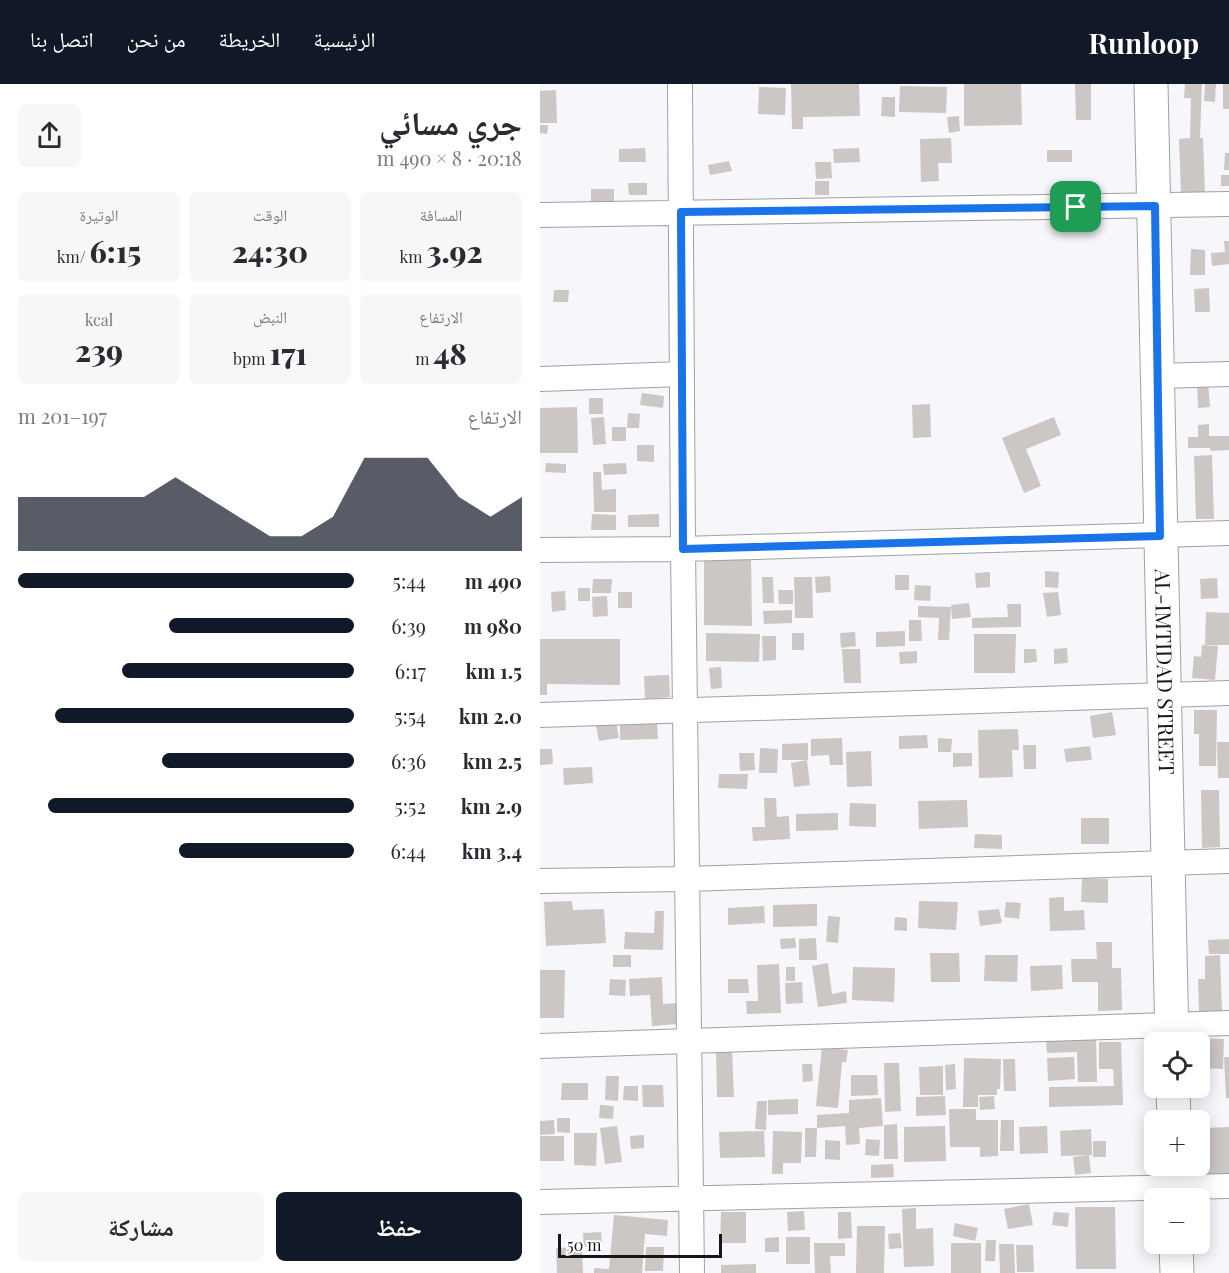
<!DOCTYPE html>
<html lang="ar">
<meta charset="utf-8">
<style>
:root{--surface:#fff;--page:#f7f7f7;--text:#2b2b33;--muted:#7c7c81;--accent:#111827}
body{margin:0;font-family:"Playfair Display","Noto Naskh Arabic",serif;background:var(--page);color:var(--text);direction:rtl;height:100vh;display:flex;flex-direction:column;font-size:22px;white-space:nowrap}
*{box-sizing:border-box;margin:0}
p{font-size:20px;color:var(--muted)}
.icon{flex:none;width:33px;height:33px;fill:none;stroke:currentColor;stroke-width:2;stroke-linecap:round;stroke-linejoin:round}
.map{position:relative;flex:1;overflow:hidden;direction:ltr}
.sheet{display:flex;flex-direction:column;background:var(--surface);width:540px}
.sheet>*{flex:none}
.buttons{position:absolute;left:604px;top:948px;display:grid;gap:12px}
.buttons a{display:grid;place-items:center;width:66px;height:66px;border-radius:9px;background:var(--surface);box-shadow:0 3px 15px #0003;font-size:30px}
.scale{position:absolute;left:18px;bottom:15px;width:164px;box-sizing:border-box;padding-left:6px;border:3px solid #171718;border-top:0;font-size:16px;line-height:21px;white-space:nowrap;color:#171718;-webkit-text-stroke:4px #fff;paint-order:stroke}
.pin{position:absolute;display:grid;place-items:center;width:51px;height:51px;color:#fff;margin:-26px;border-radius:12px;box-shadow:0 3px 9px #0006}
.round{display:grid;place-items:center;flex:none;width:63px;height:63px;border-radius:9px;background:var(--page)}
.headline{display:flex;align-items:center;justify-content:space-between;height:102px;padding:0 18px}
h1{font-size:33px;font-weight:800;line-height:45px}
.stats{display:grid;grid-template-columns:repeat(3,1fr);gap:9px;height:102px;padding:6px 18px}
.stats div{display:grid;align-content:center;border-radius:9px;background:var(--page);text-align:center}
.stats b{font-size:30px;font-weight:800}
.stats small{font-size:16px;font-weight:400}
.stats p{font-size:16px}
.chart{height:168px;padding:12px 18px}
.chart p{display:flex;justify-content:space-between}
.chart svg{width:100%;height:108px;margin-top:6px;fill:var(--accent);opacity:.7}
.button{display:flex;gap:12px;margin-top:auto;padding:12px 18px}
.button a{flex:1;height:69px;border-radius:9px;background:var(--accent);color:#fff;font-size:24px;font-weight:800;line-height:69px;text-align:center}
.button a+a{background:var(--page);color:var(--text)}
ul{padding:0 18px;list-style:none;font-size:20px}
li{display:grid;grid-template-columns:96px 72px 1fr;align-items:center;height:45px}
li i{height:15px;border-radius:8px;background:var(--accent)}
header{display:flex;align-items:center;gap:36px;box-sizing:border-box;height:84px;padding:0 30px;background:var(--accent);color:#fff}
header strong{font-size:28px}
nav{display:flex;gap:33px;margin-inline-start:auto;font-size:21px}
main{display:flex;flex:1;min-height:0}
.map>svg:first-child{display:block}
.building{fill:#ccc7c5}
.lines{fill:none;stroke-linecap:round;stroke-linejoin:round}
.street-casing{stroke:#a1a0a5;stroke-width:26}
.secondary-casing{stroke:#a1a0a5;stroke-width:35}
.street{stroke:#fff;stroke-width:24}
.secondary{stroke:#fff;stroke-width:33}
.route-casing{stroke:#fff;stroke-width:12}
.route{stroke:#1a73e8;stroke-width:8}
.labels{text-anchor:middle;stroke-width:4.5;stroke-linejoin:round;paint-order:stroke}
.street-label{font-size:21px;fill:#171718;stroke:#fff}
</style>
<header>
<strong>Runloop</strong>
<nav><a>الرئيسية</a><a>الخريطة</a><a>من نحن</a><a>اتصل بنا</a></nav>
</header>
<main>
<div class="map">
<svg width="689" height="1189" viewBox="0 0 689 1189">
<rect width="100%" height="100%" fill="#f6f6fb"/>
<path class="building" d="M251,0H319L320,32L263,33V45H252Z
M424,0H481L482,41L424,42Z
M535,0H551V36H536Z
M645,0H662L660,54H663L665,109L641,110L639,55L650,54L651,14H644Z
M665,0H676L675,18L664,17Z
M683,0H689V25H683Z
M360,2L407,3L406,29L359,28Z
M219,3L246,4L245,31L218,30Z
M16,6L17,39H0V7Z
M342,13H355V33L341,32Z
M419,32L420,47L409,49L407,33Z
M0,41H8L7,50L0,49Z
M411,54L412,79H398L399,97L381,98L380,55Z
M105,64L106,78H79V65Z
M319,64L320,78L294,79L293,65Z
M507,66H532V78H507Z
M685,69H689V86H684Z
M189,77L192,87L170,91L168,81Z
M275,78H291L292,94L276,95Z
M681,91H689V102H681Z
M275,97H289V111H275Z
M88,99H107V111H89Z
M51,105H74V118H51Z
M684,157H689V180L672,182L671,169L685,168Z
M651,165L665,166V191H650Z
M669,204L670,228H655L654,205Z
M14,206H29L28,218H13Z
M657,298H668L670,323L658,324Z
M102,309L124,312L123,324L100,321Z
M49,314H63V330H49Z
M390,320L391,353L373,354L372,321Z
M37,323L38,369H0V324Z
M88,329L100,330L99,344H87Z
M64,333L66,360L53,361L51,334Z
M514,333L521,351L486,365L501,402L484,409L462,354Z
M669,340V352H689V366L670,367V364H648V353H658V341Z
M72,343H86V357H72Z
M97,361H114V378L97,377Z
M672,371L674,435H656L654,372Z
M6,379L26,380V389L5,388Z
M86,379L87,390L64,391L63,380Z
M53,388H61L62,406L76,405V428H54Z
M52,430L76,431V446H51Z
M119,430V443H88V431Z
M164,471H211L212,542L164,541Z
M505,487L519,488L518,504L505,503Z
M450,488V503L436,504L435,489Z
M355,491H369V506H355Z
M290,492L291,508L276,509L275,493Z
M222,493H233L234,519H223Z
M254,493H272L273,534H255Z
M677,494L678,514L661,515L660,495Z
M53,495H72L71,509H52Z
M375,501L391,502L390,517L374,516Z
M38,504H50V517H38Z
M238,506H253V520H239Z
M25,507L26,526L12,528L11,508Z
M78,508H92V524H78Z
M518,508L521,531L507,533L503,509Z
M67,512L68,532L53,533L52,513Z
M429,519L431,533L412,535L411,521Z
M467,520H481V543L432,544V534L468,533Z
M378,522L411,523L409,556H398L399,534L378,533Z
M252,526V539L224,540L223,527Z
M666,528L689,529V561H665Z
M369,536H381L382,557H369Z
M365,547V562L336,563V548Z
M315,548L316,562L301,564L300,549Z
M166,549L220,550L219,578L166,577Z
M252,549H264V566H252Z
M434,550H476L475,589H434Z
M222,552H236V576L223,577Z
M0,555H80V601L7,600V611H0Z
M662,561L678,562L675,596L652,594L654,572L661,573Z
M527,564L528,579L514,580V565Z
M302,565H320L321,599H304Z
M484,565H496L497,578L484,579Z
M377,567V579L360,580L359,568Z
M181,583L182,604L171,605L169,584Z
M129,591L130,613L105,615L104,592Z
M654,626H677L676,682H659V650H654Z
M572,628L576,651L553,654L550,632Z
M76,638L79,654L59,657L56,642Z
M117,639L118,655L80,656V641Z
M478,645L479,666H472L473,693L439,694L438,646Z
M387,651L388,664L359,665V652Z
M302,654L303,681H290L289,671L271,672V655Z
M398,654L412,655L411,668H398Z
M677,658H689V694H678Z
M268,659V676H242V660Z
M483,661H496V685H484Z
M550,662L552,676L526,678L524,665Z
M220,664L238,665L237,689H219Z
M0,665H12L13,680L0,681Z
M331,667L332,702L307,703L306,668Z
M199,669H214L215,686L200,687Z
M413,669H432V682L413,683Z
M267,676L270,701L254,703L251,679Z
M52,683L53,699L24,701L23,684Z
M179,690H208L207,705L178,704Z
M661,706H679L680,763L662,764Z
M224,714H236L237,733L249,732L250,755L213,757L212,743H225Z
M427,716L428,743L379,745L378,717Z
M310,719L336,720V743L309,742Z
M298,729V746L256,747V730Z
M541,734H569V760H541Z
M435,750L462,751V765L434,764Z
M542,794L568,795V819L541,818Z
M524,813V827L544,826L545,846L510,847L509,814Z
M32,817L33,826L64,825L66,859L6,862L4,818Z
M379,817L418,818L416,846L378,844Z
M466,818L481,819L479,835L464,833Z
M277,820V842L233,843V821Z
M224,822L225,839L188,841V824Z
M459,825L462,839L440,842L438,827Z
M115,827H124L123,866L84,865L85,848L114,849Z
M288,832L300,833L298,859L286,858Z
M355,833L367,834V847L354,846Z
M255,854L256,864L241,865L240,855Z
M276,854L277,876H259V855Z
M689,855V870H669L668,856Z
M556,858H572V884H581L582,926L558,927V898H532L531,875H557Z
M390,869H419L420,898H391Z
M73,871H91V883H73Z
M445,871H478L477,898L444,897Z
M680,871L682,927L659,928L658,895H665V872Z
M288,879L292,910L306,907L307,919L278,923L272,882Z
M239,880L241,929L207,930L206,917H218L217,881Z
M522,881L523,905L491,907L490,882Z
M246,883H255V897H246Z
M313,883L355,884L354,918L312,916Z
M0,886H25L24,934H0Z
M122,893L123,920L138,919V940L112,942L110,911L90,912L89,895Z
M70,895L86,896L85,912L69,911Z
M188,895H208L209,909H188Z
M262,898L263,919L246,920L245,899Z
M660,954L684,955L683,985L660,984Z
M556,955L557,998H538L537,968L507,969L506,957Z
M559,958H581L583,1021L509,1023V1003L574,1002L573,985H559Z
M282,963L308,966L306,978H302L298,1024L276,1022Z
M192,965L194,1013H177L176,966Z
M534,973L535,995L508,997L507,974Z
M684,973H689V1014H686Z
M424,974L461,975L460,1005H457V1011H438V1023H423Z
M463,975H475L476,1007H464Z
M344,979H359L361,1027L345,1028Z
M262,980H272L273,997L263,998Z
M415,980L416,1005L406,1006L405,981Z
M403,982V1011H380L379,983Z
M311,991H337L338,1011L311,1012Z
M66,992H79L78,1017L65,1016Z
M22,999H48V1016H21Z
M102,1001H123L124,1023H103Z
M84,1002H98V1017L83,1016Z
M405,1012L406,1031L376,1032V1013Z
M454,1012L455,1025L440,1026L439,1013Z
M341,1014L343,1042L319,1044L320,1060L306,1061L305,1042L277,1044V1031L309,1029V1016Z
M258,1015V1030L228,1031V1016Z
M217,1017H227L226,1046L215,1045Z
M60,1021L74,1022L73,1035L59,1034Z
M409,1025H436V1036H458V1072L440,1073V1063H410Z
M17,1034H30V1049L17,1048Z
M14,1036L15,1050L0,1051V1037Z
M461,1036H474V1067H460Z
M357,1040L358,1075H344V1041Z
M77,1042L82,1078L65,1080L60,1044Z
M405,1042L406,1077L364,1078V1043Z
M507,1042L508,1069L480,1070L479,1043Z
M689,1043V1100L666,1101L665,1044Z
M265,1044H277L276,1073H265Z
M551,1045L552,1071L521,1072L520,1047Z
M224,1047L225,1073L180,1074L179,1048Z
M233,1047L262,1048L261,1079H243V1090H232Z
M34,1049H57L56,1082L34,1081Z
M104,1051V1064L91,1065L90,1052Z
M0,1052H24V1077H0Z
M326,1055L340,1056L339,1072L325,1071Z
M285,1056L300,1057V1076L285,1075Z
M553,1057H566V1073H553Z
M549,1071L551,1089L535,1091L533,1073Z
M353,1080L354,1093L331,1094V1081Z
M489,1120L493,1141L468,1145L464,1125Z
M535,1123H575L576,1185H536Z
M376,1124V1145L393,1144L394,1182L364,1183L362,1125Z
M264,1127L265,1146L248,1147L247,1128Z
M181,1128H206V1159H180Z
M298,1128H311L312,1154L298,1155Z
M514,1128L529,1129L528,1143L512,1141Z
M74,1131L128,1136L127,1152L105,1150L102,1189H54V1184L69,1185Z
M415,1139L438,1144L435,1157L413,1152Z
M317,1142H345L344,1189H316Z
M61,1148L62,1161L44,1163L43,1149Z
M360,1149L362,1164L349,1165L348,1150Z
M239,1153V1168H225V1154Z
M246,1153H270V1180H246Z
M446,1156H456L455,1177H445Z
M274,1159H305V1172H290L291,1189H275Z
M411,1159H441V1189H411Z
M459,1160H474L475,1189H460Z
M476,1161H493L494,1188H477Z
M42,1163L43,1189H17L16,1164Z
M106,1163H124L123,1187H105Z
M216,1180V1189H181V1181Z"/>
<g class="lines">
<g class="street-casing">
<path id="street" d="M140,0L143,465L152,1189
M0,131L689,120
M618,292L689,290
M0,295L142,290
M0,466L143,465L689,449
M0,631L689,609
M0,797L147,795L689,777
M0,962L689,939
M0,1118L689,1102"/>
</g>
<g class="secondary-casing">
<g id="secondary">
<path id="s1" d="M611,0L632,958"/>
<path d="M633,1004L634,1036"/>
<path d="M635,1082V1114"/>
<path d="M636,1160L637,1189"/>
</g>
</g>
<use href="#street" class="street"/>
<use href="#secondary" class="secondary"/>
</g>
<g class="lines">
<g class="route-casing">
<path id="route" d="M615,122L620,452L143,465L141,128Z"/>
</g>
<use href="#route" class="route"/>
</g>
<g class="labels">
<g class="street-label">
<text dy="7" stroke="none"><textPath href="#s1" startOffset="588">AL-IMTIDAD STREET</textPath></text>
</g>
</g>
</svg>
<div class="buttons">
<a><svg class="icon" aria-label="locate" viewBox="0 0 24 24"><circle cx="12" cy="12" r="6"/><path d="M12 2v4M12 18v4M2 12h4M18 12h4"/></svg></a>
<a>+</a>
<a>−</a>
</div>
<div class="scale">50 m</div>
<div class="pin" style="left:536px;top:123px;background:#1e9e55"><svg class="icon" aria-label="arrive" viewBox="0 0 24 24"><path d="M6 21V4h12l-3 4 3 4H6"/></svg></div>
</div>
<section class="sheet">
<div class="headline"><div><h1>جري مسائي</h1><p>20:18 · 8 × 490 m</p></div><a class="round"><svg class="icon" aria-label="share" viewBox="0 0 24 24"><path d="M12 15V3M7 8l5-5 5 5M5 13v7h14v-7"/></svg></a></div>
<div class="stats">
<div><p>المسافة</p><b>3.92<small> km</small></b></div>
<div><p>الوقت</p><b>24:30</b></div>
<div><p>الوتيرة</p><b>6:15<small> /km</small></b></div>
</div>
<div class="stats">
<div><p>الارتفاع</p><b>48<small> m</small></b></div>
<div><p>النبض</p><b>171<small> bpm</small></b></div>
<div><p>kcal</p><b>239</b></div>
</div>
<div class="chart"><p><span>الارتفاع</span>197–201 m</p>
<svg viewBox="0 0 160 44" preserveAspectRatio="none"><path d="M0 44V22L10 22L20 22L30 22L40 22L50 14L60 22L70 30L80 38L90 38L100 30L110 6L120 6L130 6L140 22L150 30L160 22V44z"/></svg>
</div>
<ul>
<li><b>490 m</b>5:44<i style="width:100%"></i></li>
<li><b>980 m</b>6:39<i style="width:55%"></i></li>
<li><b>1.5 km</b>6:17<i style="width:69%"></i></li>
<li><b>2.0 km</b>5:54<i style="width:89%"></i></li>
<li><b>2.5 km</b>6:36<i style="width:57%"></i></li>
<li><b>2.9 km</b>5:52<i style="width:91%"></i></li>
<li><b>3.4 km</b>6:44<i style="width:52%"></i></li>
</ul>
<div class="button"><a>حفظ</a><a>مشاركة</a></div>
</section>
</main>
